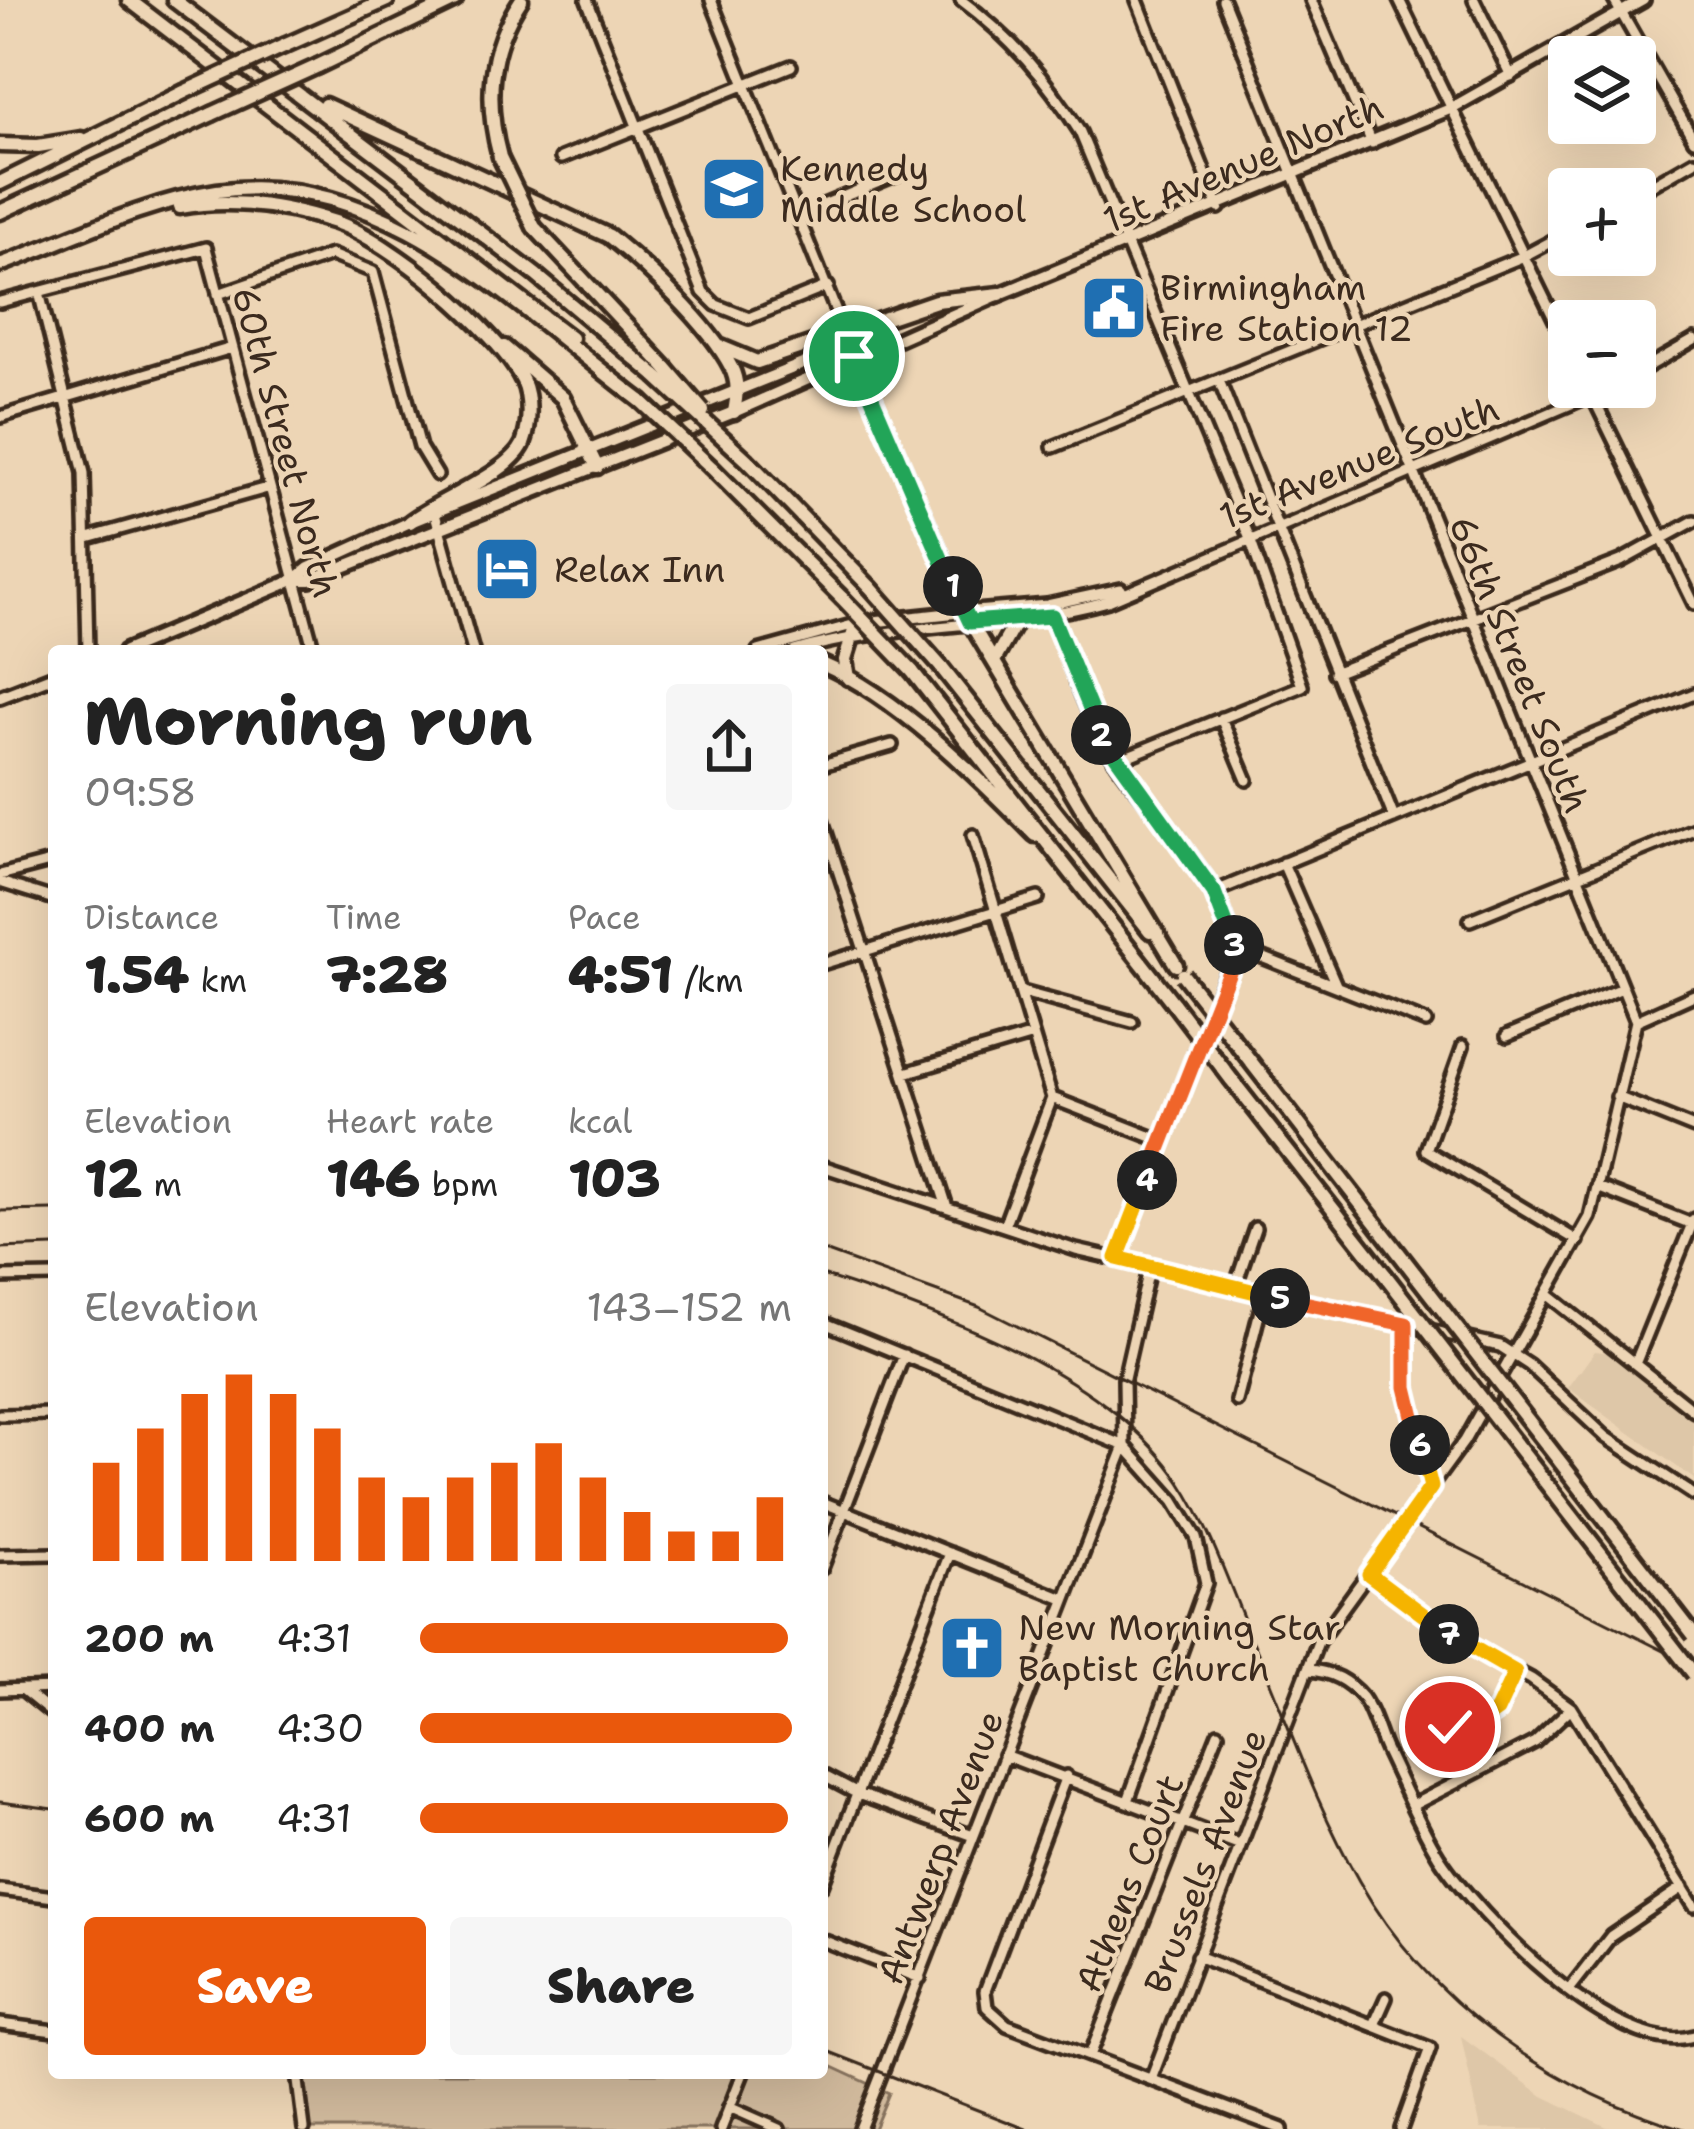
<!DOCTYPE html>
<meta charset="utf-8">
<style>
:root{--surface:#fff;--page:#f6f6f6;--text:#222;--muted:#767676;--accent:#ea580c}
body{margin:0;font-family:"Shantell Sans",sans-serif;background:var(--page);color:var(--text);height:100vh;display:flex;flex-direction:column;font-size:45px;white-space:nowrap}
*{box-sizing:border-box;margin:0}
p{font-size:39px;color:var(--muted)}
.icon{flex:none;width:66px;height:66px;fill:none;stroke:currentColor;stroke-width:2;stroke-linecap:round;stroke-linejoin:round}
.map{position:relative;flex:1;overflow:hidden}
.side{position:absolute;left:48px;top:645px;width:780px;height:1434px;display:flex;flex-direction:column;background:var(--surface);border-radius:12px;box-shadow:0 12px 48px #0002}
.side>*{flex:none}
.fabs{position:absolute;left:1548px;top:36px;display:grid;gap:24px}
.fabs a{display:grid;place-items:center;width:108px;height:108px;border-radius:12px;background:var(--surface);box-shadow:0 12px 48px #0002;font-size:60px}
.pin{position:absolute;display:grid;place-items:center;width:102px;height:102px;color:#fff;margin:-51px;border:6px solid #fff;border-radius:50%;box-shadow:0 3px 12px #0007}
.km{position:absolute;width:60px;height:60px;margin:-30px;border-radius:50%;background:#222;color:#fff;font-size:33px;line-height:60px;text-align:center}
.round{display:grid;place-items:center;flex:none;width:126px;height:126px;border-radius:12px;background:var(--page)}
.head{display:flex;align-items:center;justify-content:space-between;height:204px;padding:0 36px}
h1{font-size:66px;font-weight:800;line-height:90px}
.stats{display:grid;grid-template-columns:repeat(3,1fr);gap:18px;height:204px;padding:12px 36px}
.stats div{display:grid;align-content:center}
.stats b{font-size:51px;font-weight:800}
.stats small{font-size:33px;font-weight:400}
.stats p{font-size:33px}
.chart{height:336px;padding:24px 36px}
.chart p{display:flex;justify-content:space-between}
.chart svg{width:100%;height:216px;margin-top:12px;stroke:var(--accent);stroke-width:6}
.primary-button{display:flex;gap:24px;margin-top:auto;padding:24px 36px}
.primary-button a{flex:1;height:138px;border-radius:12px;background:var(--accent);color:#fff;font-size:48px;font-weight:800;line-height:138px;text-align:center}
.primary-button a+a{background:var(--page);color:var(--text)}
ul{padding:0 36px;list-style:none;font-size:39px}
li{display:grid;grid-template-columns:192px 144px 1fr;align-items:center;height:90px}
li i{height:30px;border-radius:15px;background:var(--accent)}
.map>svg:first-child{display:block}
.built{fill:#dec7a8}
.green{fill:#d0b99c;stroke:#86725d;stroke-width:3}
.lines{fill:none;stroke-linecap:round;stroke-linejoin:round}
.minor-casing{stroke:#3b2a1e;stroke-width:18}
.major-casing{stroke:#3b2a1e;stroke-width:20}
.highway-casing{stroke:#3b2a1e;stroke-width:21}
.minor{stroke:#edd5b5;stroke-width:9}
.major{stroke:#edd5b5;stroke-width:10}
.highway{stroke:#edd5b5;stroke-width:12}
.rail{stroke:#3b2a1e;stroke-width:3}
.highway-bridge-casing{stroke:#3b2a1e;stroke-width:21;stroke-linecap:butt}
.highway-bridge{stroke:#edd5b5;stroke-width:12}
.split-1-casing{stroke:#fff;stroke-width:24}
.split-2-casing{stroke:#fff;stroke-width:24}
.split-3-casing{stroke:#fff;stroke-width:24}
.split-4-casing{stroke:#fff;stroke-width:24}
.split-5-casing{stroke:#fff;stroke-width:24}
.split-6-casing{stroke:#fff;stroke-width:24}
.split-7-casing{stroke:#fff;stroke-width:24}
.split-8-casing{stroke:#fff;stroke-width:24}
.split-1{stroke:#22a559;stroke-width:15}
.split-2{stroke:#22a559;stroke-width:15}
.split-3{stroke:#22a559;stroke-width:15}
.split-4{stroke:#f0652b;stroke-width:15}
.split-5{stroke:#f5b400;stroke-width:15}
.split-6{stroke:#f0652b;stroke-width:15}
.split-7{stroke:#f5b400;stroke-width:15}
.split-8{stroke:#f5b400;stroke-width:15}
.labels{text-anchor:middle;stroke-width:9;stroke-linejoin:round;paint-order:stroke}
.street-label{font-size:36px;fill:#3b2a1e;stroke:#edd5b5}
.poi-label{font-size:36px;fill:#3b2a1e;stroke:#edd5b5;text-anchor:start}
</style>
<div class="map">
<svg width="1694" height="2129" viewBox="0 0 1694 2129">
<rect width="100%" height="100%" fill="#edd5b5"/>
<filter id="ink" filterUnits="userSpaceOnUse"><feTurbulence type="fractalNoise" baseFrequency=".00833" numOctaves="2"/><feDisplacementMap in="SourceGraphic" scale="24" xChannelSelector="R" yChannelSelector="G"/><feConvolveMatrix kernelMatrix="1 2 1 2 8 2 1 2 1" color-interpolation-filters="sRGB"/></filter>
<g filter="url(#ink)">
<path class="built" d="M1595,1351L1610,1353L1694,1422V1479L1568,1388Z
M1461,2036L1543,2096L1611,2129H1481Z"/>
<path class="green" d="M822,2062L889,2093L874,2129H309L299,2073H822Z"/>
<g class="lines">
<g class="minor-casing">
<path id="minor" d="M587,0L703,292L716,305L749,318L828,286
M711,0L854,356
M961,0C1011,37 1047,80 1080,132L1250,539L1302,686L1116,761
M1137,0L1219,208
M1223,0L1636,1021
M1311,0L1372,143
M1399,0L1569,349
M1474,0L1511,76
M1614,0L1694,140
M561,158L791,66
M1635,195L1694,161
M797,216L910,169
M39,292L84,473L88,651
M218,294L331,255L373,272L420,447L437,475
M0,302L206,248L314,651
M1635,374L1694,340
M1220,383L1394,818
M1588,387L1694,604
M0,417L232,348
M1053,447L1524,256L1569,232
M435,514L473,651
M88,538L267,488
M1047,605C1067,652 1082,706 1108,750C1148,815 1225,873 1234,951L1117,1258
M963,612L1047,605L1121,589
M758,651L856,624
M794,651C897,621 1005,630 1108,601L1611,387
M1334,673L1621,561L1694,521
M1221,718L1247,780
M822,765L892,745
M822,820L946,1204
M973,835L1052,1098L1004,1226
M1283,863L1336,985
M0,875L54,861
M0,882L54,899
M1214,892L1694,694
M1470,920L1694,829
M1234,946L1426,1022
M822,964L1038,898
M1022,992L1132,1022
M1636,1021L1694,995
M1507,1036L1622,988
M1463,1046L1426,1150L1578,1241
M905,1073L1033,1035
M1617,1097L1694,1128
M1052,1098L1162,1141
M822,1166L1076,1250L1500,1346L1529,1365L1606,1437L1694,1495
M1600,1188L1692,1224
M0,1277L54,1276
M1235,1287L1255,1228
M1547,1294L1694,1411
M822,1322L1125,1446L1174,1501L1196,1537L1206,1583L1128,1801
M1406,1324V1387L1431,1487
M1635,1364L1694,1219
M1237,1401L1264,1295
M0,1415L54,1414
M822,1502L1064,1599
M0,1555L54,1554
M822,1568L904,1355
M1369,1574L1458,1640L1531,1679L1571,1708L1694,1906
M1308,1670C1330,1671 1348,1680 1363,1698C1373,1712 1378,1733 1385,1749C1402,1784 1419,1825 1439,1857C1478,1916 1617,2060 1694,2036
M22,1689L54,1715
M0,1690L54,1688
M1425,1700L1436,1727H1450L1458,1739L1497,1711L1515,1672
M1004,1755L1238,1844
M822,1775L858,1794L973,1836
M1066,1776L985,1991L987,2007L1007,2025L1282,2129
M1415,1804L1535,1742L1571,1708
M822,1885L950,1553
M0,1890L54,1897
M822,1940L920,1978
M1197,1956L1430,2048L1401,2129
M1569,1990L1611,1936L1683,1887
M0,2024L54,2031
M1374,2025L1386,1998
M1091,2053L1218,1733
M297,2073L304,2129
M1152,2077L1318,1642L1464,1441L1590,1217L1636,1021
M729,2107L779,2129
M721,2129L743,2073
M860,2129L1125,1446L1124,1379L1150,1265"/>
</g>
<g class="major-casing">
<path id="major" d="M854,356L970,622
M294,580H310L734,412L1000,294L1450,109L1643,0
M859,623L963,612
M125,651L294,580L309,568L410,522L830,353L854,356
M0,697L54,676"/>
</g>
<g class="highway-casing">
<path id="highway" d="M129,0L571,338
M174,0L536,275L656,376
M286,45L387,0
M318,66L455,0
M325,105L609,236C647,267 709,324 731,367C739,382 737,396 734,412
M0,145L38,146L81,139
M500,157C485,101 488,49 521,0
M0,183L184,92
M180,207C231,198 286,206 335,222C388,239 499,331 523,381C531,399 530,426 523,444C509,474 438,500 410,522
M0,212L212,114
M534,227L666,368
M0,265C70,239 143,202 217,191C383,166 520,310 641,401
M504,347L563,398L597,467
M721,347L757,362L936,301L1000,294
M748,461L870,587
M711,467L842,598
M970,622L1176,965
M994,661L1017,620
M822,664C897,696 978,777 1035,835
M941,667L1150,931
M912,671L1174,1004
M848,678L845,660L856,624
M1241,1049L1415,1274
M1231,1079L1385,1275"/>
</g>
<use href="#minor" class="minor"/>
<use href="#major" class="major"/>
<use href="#highway" class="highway"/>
<path class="rail" d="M0,1211L54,1210
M0,1248L54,1246
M822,1250L979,1307L1694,1666
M822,1275C941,1313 1108,1373 1180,1482C1211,1529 1230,1587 1252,1639C1287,1720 1315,1804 1359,1881C1428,2003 1551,2090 1684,2129
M0,1802L54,1809
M822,2049L1026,2129"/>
<g class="highway-bridge-casing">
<path id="highway-bridge" d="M184,92L286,45
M212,114L318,66
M500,157L534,227
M666,368L703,411
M656,376L748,461
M641,401L711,467
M870,587L941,667
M842,598L912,671
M1183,975L1241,1049
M1174,1004L1231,1079
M1415,1274L1694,1635
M1385,1275L1694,1674"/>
</g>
<use href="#highway-bridge" class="highway-bridge"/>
</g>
</g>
<g class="lines" filter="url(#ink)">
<g class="split-1-casing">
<path id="split-1" d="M854,356L953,586"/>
</g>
<g class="split-2-casing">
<path id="split-2" d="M953,586L970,622L1052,616L1101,735"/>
</g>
<g class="split-3-casing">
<path id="split-3" d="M1101,735L1214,892L1234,945"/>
</g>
<g class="split-4-casing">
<path id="split-4" d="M1147,1180L1232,964L1234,945"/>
</g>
<g class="split-5-casing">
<path id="split-5" d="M1147,1180L1117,1258L1280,1298"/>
</g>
<g class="split-6-casing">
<path id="split-6" d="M1280,1298L1406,1324V1387L1420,1445"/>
</g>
<g class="split-7-casing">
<path id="split-7" d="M1420,1445L1431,1487L1369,1574L1449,1634"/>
</g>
<g class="split-8-casing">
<path id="split-8" d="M1449,1634L1515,1672L1497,1711L1458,1739L1450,1727"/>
</g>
<use href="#split-1" class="split-1"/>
<use href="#split-2" class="split-2"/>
<use href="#split-3" class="split-3"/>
<use href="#split-4" class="split-4"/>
<use href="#split-5" class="split-5"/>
<use href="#split-6" class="split-6"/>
<use href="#split-7" class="split-7"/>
<use href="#split-8" class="split-8"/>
</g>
<defs>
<g id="school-square" transform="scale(3.45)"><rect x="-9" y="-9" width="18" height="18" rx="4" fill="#1f6fb2" stroke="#edd5b5"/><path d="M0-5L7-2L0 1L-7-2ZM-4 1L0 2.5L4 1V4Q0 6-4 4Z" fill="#fff"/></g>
<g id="civic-square" transform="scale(3.45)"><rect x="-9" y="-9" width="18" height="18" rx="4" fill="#1f6fb2" stroke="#edd5b5"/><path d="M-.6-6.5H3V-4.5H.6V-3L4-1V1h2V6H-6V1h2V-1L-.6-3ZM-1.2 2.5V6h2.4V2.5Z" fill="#fff"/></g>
<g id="hotel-square" transform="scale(3.45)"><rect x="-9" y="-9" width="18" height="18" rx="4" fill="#1f6fb2" stroke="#edd5b5"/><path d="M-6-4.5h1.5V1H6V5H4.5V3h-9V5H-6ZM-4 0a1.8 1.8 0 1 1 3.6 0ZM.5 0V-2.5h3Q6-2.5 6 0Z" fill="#fff"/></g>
<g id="church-square" transform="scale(3.45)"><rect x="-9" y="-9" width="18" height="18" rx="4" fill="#1f6fb2" stroke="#edd5b5"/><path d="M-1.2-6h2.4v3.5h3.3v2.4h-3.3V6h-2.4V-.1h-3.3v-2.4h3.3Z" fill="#fff"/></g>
</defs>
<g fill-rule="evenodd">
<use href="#school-square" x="734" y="189"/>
<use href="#civic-square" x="1114" y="308"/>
<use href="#hotel-square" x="507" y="569"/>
<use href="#church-square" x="972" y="1648"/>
</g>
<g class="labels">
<g class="street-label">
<text transform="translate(1243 163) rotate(-23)" y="13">1st Avenue North</text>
<text transform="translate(286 442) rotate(75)" y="13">60th Street North</text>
<text transform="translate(1359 462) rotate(-22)" y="13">1st Avenue South</text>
<text transform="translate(1520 664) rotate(68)" y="13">66th Street South</text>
<text transform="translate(940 1847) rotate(-69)" y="13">Antwerp Avenue</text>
<text transform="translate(1205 1861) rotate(-69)" y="13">Brussels Avenue</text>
<text transform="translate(1129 1883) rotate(-68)" y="13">Athens Court</text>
</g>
<g class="poi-label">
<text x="780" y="181">Kennedy<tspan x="780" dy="41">Middle School</tspan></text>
<text x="1160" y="300">Birmingham<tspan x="1160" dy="41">Fire Station 12</tspan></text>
<text x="554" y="582">Relax Inn</text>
<text x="1018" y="1640">New Morning Star<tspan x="1018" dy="41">Baptist Church</tspan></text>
</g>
</g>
</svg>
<div class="fabs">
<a><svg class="icon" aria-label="layers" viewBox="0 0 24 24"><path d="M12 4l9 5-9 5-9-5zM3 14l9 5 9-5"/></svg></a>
<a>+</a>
<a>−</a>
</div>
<div class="pin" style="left:854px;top:356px;background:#1e9e55"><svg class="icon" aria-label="arrive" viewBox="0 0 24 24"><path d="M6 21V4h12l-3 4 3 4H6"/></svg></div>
<div class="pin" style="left:1450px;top:1727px;background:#d93025"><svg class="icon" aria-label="check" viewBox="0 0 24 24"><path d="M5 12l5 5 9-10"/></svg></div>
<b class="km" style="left:953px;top:586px">1</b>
<b class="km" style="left:1101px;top:735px">2</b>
<b class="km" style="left:1234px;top:945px">3</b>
<b class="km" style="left:1147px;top:1180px">4</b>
<b class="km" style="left:1280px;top:1298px">5</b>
<b class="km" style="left:1420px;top:1445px">6</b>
<b class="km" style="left:1449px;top:1634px">7</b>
<section class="side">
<div class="head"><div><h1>Morning run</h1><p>09:58</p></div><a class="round"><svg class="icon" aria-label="share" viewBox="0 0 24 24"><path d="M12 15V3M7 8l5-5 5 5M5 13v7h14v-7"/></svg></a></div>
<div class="stats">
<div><p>Distance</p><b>1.54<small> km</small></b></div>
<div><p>Time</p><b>7:28</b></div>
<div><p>Pace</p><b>4:51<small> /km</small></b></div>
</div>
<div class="stats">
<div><p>Elevation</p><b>12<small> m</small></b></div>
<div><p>Heart rate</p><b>146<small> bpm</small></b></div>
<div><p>kcal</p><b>103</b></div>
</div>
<div class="chart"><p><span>Elevation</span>143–152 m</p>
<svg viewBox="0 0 160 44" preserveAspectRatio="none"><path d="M5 44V24M15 44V17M25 44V10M35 44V6M45 44V10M55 44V17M65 44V27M75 44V31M85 44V27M95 44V24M105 44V20M115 44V27M125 44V34M135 44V38M145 44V38M155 44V31"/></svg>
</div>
<ul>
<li><b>200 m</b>4:31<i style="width:99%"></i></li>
<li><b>400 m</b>4:30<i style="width:100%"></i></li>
<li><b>600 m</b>4:31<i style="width:99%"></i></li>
</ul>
<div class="primary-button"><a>Save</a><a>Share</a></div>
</section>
</div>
